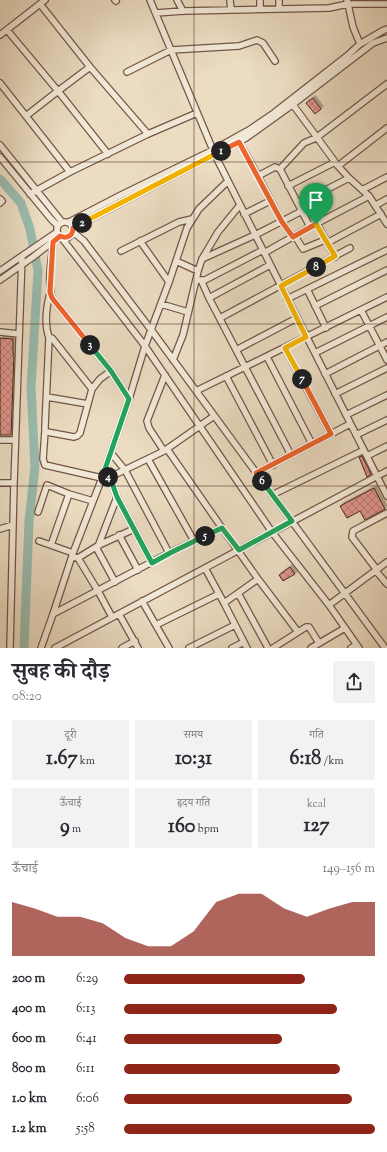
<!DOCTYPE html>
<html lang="hi">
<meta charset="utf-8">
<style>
:root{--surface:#fff;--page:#f2f2f3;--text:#2b2b33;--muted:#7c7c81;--accent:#8f2418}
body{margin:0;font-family:"Sorts Mill Goudy","Noto Serif Devanagari",serif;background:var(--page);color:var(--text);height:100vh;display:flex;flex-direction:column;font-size:15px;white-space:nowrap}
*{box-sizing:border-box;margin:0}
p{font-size:13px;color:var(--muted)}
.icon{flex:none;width:22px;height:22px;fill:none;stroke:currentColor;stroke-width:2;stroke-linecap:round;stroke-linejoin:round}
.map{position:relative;height:648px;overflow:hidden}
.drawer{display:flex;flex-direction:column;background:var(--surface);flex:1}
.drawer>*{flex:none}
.pin{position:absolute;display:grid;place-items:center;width:34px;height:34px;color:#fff;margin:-41px -17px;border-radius:50% 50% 50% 0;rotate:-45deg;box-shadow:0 0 4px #0007}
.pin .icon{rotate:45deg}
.km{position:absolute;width:20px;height:20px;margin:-10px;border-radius:50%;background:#222;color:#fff;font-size:11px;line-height:20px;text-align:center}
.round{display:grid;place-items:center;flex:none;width:42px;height:42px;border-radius:0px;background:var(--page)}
.overview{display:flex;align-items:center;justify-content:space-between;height:68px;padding:0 12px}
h1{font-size:22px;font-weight:700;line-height:30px}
.stats{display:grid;grid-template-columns:repeat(3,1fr);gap:6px;height:68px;padding:4px 12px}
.stats div{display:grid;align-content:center;border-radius:0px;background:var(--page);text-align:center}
.stats b{font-size:20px;font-weight:700}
.stats small{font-size:11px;font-weight:400}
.stats p{font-size:11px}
.chart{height:112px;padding:8px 12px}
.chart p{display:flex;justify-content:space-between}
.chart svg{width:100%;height:72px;margin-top:4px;fill:var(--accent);opacity:.7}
ul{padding:0 12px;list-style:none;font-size:13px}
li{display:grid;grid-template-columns:64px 48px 1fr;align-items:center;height:30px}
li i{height:10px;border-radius:5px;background:var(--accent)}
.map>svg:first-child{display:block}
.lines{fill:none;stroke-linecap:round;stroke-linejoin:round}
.river{stroke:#99bcaf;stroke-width:9}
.building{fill:url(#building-cross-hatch);stroke:#49291d;filter:url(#shadow)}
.minor-casing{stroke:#725646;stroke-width:8}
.minor{stroke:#f2e8d7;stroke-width:5.5}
.split-1-casing{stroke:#fff;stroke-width:8}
.split-2-casing{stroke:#fff;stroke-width:8}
.split-3-casing{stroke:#fff;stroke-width:8}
.split-4-casing{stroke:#fff;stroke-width:8}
.split-5-casing{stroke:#fff;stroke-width:8}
.split-6-casing{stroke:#fff;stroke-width:8}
.split-7-casing{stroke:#fff;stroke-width:8}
.split-8-casing{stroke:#fff;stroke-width:8}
.split-9-casing{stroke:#fff;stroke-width:8}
.split-1{stroke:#f0652b;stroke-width:5}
.split-2{stroke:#f5b400;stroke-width:5}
.split-3{stroke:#f0652b;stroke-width:5}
.split-4{stroke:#22a559;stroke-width:5}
.split-5{stroke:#22a559;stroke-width:5}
.split-6{stroke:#22a559;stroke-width:5}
.split-7{stroke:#f0652b;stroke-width:5}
.split-8{stroke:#f5b400;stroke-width:5}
.split-9{stroke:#f5b400;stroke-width:5}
.grid{fill:none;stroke:#49291d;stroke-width:1;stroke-opacity:0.55}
</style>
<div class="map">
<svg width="387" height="648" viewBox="0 0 387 648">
<defs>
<pattern id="building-cross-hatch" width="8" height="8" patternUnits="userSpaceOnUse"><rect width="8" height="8" fill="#e0958d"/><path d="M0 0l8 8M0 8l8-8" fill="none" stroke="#b87a73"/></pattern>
<filter id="shadow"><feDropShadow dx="2.5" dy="-2.5" stdDeviation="0" flood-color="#0004"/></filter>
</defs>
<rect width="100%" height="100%" fill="#ebdcc2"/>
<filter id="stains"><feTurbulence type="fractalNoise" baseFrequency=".005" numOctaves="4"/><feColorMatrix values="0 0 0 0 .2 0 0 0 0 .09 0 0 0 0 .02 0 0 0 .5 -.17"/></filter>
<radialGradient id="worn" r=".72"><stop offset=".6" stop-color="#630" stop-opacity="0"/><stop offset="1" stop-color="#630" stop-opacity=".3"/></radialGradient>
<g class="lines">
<path class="river" d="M0,179L21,203L30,229L38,271L31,387L35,467L29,521L24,648"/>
</g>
<path class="building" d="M313,98L321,109L315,114L306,103Z
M0,338L13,339V354H14L11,435H0Z
M362,456L371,474L367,477L359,457Z
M374,488L385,509L365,520L360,511L347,518L340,506Z
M290,567L295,574L283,581L279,575Z"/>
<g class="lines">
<g class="minor-casing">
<path id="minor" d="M115,0L116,1
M150,0L215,155L387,496
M177,0L183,11
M230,0L231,10
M279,0V8
M347,0L348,4H387
M40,4L90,67
M260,9V0
M156,13L183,11L329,8L348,4L353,27L360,44
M7,30L58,91L26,116
M0,35L45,0
M127,72L171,50L239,46L257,40L263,43L275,61
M0,83L70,172L30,194
M291,102L338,166L349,178L369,196L387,224
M239,142L258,176L275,167L280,169L310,227L264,253
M0,145L62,222
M108,154L58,91L90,67L148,134
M0,157L51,219L58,226
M338,166L387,128
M280,169L304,143L316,138L387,84
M70,172L148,134L197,113
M258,176L282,222L293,237
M288,186L335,162
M362,190L387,177
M0,199L2,201L0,203
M298,204L349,178
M376,205L387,199
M244,214L270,201
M57 230a8 8 0 1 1 16 0a8 8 0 1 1-16 0Z
M69,222L121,195L213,150L249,130L274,113L347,56L360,44L384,30L387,29
M317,224L335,257
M310,227L369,196
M73,228L246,138L292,105L373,43L387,38
M73,232L84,241L152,331L385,648
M295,236L303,249L325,240
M61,237L145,346L272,532L329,605L359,648
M140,241L169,282
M53,242C52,258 47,282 52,298L111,371L129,399
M327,243L381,214
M121,251L179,222L192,219
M202,259L255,235L302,211
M176,261L198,271
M0,271L57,232
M0,280L33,257L60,236
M198,280H205L263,250
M201,280L209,298L291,455
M307,289L326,328
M209,298L270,265
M287,299L387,250
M161,304L188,312
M315,306L387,270
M361,310L387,360
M220,318L350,248
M0,332L19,334
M49,338C44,323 46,308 50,293
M285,348L331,434
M236,350L297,318
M315,353L387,317
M267,357L312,444
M173,360L183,335L198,271L202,259L218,232L240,205
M325,374L387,342
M226,376L273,465
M92,389L52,338H49L45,426V431L47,432L74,437L77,436L80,433L92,389L100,379L111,371
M196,391L387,297
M335,394L387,368
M47,397L88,404
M346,415L387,395
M45,431L43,459L45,465L102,478L110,477L164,451L214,416
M356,435L387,420
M0,440H15
M164,451L149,428L147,421L165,375
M111,453L125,470L169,553
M367,456L387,446
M148,459L194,541
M256,473L350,424
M110,477L117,497L152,563
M0,483H14
M272,495L364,450
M38,512L47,485L69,494L93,501
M0,529L13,525
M119,535L138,570
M39,541L73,553
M51,545L69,494
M72,557L78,558L99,545L134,529
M78,558L98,591L112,617
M205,568L224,603L258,579L222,528
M377,570L352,537L353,531L387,513
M376,571L387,584
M258,579L298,632
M115,582L97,549L117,497
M238,593L268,648
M142,601L169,648
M224,603L247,648
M329,605L387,562
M53,614L169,553L222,528L167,449
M119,614L138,648
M156,625L219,594
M10,648L14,483L22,256
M41,648L53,614L73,553L102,478L129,399L145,346L169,282L187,228L199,209L228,181
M55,648L387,471
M122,648L135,641
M189,648L235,625
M232,648L244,642
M273,648L306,627H309L319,643
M311,648L345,628
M351,648L357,645"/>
</g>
<use href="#minor" class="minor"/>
</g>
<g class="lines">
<g class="split-1-casing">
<path id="split-1" d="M221,151L239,142L282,222L293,237L316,224"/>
</g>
<g class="split-2-casing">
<path id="split-2" d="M82,223L221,151"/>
</g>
<g class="split-3-casing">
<path id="split-3" d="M82,223L73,228C73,236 67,239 60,236L53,242L50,292L52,298L90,345"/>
</g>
<g class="split-4-casing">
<path id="split-4" d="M90,345L111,371L129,399L102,478L108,477"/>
</g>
<g class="split-5-casing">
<path id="split-5" d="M108,477H110L117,497L152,563L170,553L205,536"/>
</g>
<g class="split-6-casing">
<path id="split-6" d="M205,536L222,528L239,550L292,521L262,481"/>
</g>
<g class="split-7-casing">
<path id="split-7" d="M262,481L256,473L331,434L302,379"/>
</g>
<g class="split-8-casing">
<path id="split-8" d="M302,379L285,348L306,337L281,286L316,267"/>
</g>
<g class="split-9-casing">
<path id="split-9" d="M316,267L335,256L316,224"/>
</g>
<use href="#split-1" class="split-1"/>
<use href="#split-2" class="split-2"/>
<use href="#split-3" class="split-3"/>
<use href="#split-4" class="split-4"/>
<use href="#split-5" class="split-5"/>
<use href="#split-6" class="split-6"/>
<use href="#split-7" class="split-7"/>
<use href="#split-8" class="split-8"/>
<use href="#split-9" class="split-9"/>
</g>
<path class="grid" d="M194,0V648M0,162H387M0,324H387M0,486H387"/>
<rect width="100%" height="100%" filter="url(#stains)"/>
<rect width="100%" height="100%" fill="url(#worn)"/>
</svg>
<div class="pin" style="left:316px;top:224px;background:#1e9e55"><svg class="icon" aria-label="arrive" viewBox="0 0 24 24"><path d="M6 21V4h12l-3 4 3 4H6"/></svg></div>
<b class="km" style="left:221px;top:151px">1</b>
<b class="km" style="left:82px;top:223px">2</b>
<b class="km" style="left:90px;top:345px">3</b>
<b class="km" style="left:108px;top:477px">4</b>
<b class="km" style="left:205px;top:536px">5</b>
<b class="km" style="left:262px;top:481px">6</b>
<b class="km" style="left:302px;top:379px">7</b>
<b class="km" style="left:316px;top:267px">8</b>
</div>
<section class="drawer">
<div class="overview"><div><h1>सुबह की दौड़</h1><p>08:20</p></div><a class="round"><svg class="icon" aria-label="share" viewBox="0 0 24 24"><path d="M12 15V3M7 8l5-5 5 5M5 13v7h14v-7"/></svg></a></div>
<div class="stats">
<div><p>दूरी</p><b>1.67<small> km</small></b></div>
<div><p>समय</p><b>10:31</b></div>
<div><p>गति</p><b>6:18<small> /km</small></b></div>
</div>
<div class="stats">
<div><p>ऊँचाई</p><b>9<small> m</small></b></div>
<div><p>हृदय गति</p><b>160<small> bpm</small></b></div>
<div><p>kcal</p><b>127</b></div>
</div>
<div class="chart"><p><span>ऊँचाई</span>149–156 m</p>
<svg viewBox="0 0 160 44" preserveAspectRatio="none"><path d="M0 44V11L10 15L20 20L30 20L40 24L50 33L60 38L70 38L80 29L90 11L100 6L110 6L120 15L130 20L140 15L150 11L160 11V44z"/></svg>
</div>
<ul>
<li><b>200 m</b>6:29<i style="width:72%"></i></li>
<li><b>400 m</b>6:13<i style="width:85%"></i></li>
<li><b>600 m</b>6:41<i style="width:63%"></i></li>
<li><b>800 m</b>6:11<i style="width:86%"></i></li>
<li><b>1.0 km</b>6:06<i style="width:91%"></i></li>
<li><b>1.2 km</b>5:58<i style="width:100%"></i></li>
</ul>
</section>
